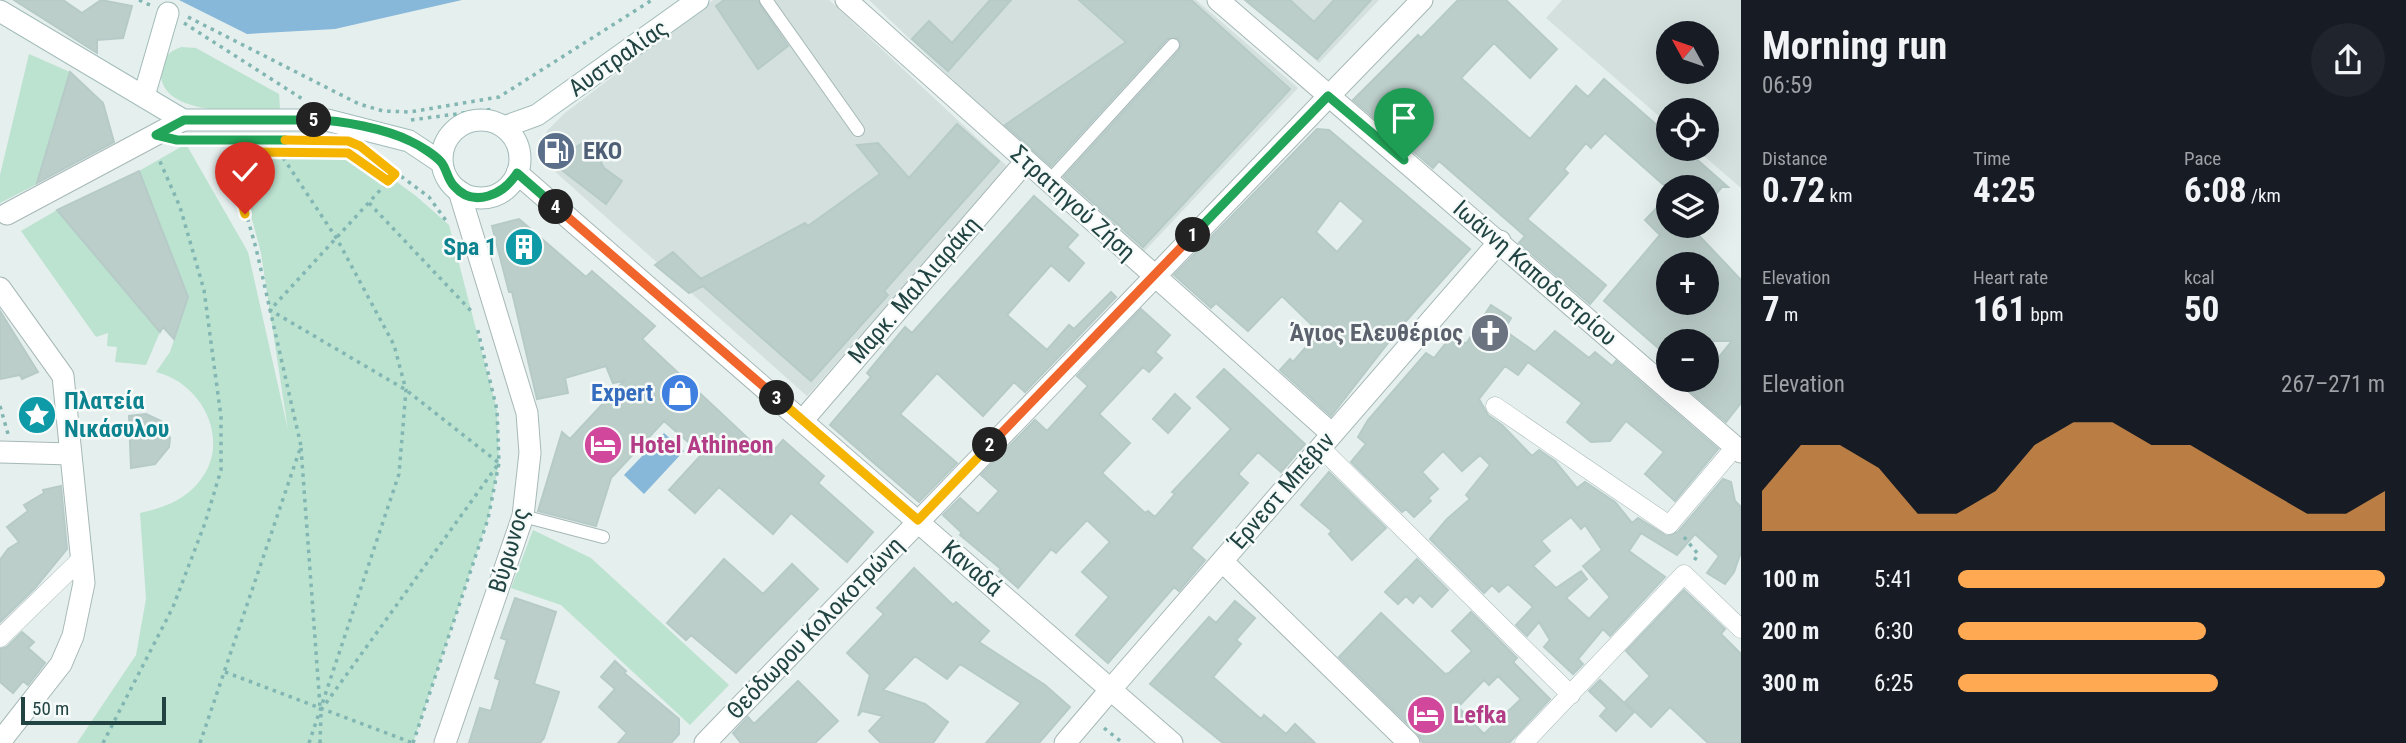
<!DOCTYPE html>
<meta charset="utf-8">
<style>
:root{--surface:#171b24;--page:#20242c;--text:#f1f3f6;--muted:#9ea1a6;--accent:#ffa953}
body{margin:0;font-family:"Roboto Condensed",sans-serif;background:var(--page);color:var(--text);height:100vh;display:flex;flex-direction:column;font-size:26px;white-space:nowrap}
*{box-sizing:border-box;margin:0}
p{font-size:23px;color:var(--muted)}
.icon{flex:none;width:38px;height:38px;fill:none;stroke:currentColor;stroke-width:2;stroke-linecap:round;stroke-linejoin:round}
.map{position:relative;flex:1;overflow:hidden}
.side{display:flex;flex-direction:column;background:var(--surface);width:665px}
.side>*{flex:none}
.needle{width:46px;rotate:310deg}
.buttons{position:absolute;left:1656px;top:21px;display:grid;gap:14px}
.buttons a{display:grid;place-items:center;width:63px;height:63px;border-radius:50%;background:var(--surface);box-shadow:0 7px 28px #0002;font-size:35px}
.scale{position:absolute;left:21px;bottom:18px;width:145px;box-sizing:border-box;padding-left:7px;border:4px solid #214443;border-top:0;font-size:19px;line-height:24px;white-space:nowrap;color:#214443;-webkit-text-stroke:5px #f6fbfa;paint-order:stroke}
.pin{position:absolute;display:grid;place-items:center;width:60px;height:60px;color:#fff;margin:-72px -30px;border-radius:50% 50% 50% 0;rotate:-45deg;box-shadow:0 0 7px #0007}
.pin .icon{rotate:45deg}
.km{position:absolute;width:35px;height:35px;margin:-18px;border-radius:50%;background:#222;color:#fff;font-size:19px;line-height:35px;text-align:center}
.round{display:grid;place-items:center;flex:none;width:74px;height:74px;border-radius:37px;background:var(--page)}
.summary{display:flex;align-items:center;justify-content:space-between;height:119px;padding:0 21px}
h1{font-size:38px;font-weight:700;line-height:52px}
.figures{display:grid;grid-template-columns:repeat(3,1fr);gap:10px;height:119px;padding:7px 21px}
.figures div{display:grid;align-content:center}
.figures b{font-size:35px;font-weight:700}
.figures small{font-size:19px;font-weight:400}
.figures p{font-size:19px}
.chart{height:196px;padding:14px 21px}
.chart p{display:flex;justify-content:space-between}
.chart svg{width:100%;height:126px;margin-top:7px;fill:var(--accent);opacity:.7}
ul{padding:0 21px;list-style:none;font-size:23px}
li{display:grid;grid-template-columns:112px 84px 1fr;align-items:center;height:52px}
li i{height:18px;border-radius:9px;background:var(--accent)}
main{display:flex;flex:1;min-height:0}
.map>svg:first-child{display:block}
.built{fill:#d3e0de;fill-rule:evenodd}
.green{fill:#bce2d0}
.water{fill:#88b8d9}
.building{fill:#bcceca;stroke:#b6cac7;stroke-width:2;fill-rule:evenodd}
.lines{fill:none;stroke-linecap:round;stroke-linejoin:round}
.service-casing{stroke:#a6b8b7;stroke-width:14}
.pedestrian-casing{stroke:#a6b8b7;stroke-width:19}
.minor-casing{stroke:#a6b8b7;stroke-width:23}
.tertiary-casing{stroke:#a6b8b7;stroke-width:23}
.secondary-casing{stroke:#a2bcba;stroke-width:23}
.path{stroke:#82b6b3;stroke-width:3.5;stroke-dasharray:3.5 5;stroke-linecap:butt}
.service{stroke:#fff;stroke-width:12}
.pedestrian{stroke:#fff;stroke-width:18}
.minor{stroke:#fff;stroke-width:21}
.tertiary{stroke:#fff;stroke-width:21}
.secondary{stroke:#fff;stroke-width:21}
.split-1-casing{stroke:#fff;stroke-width:14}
.split-2-casing{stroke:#fff;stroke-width:14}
.split-3-casing{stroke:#fff;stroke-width:14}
.split-4-casing{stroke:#fff;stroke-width:14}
.split-5-casing{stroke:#fff;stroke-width:14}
.split-6-casing{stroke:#fff;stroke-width:14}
.split-7-casing{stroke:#fff;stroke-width:14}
.split-8-casing{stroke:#fff;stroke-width:14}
.split-1{stroke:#22a559;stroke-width:9}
.split-2{stroke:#f0652b;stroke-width:9}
.split-3{stroke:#f5b400;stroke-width:9}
.split-4{stroke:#f0652b;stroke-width:9}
.split-5{stroke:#22a559;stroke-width:9}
.split-6{stroke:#22a559;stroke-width:9}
.split-7{stroke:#f5b400;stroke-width:9}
.split-8{stroke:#f5b400;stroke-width:9}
.labels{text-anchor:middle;stroke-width:5;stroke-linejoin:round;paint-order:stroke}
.street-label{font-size:24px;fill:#214443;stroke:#f6fbfa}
.service-label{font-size:24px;font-weight:bold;fill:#4e5e75;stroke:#f6fbfa;text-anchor:start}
.culture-label{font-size:24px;font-weight:bold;fill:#0d838f;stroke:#f6fbfa;text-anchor:end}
.worship-label{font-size:24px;font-weight:bold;fill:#5b616d;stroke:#f6fbfa;text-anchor:end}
.shop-label{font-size:24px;font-weight:bold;fill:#366cbe;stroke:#f6fbfa;text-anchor:end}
.hotel-label{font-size:24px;font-weight:bold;fill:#b23c85;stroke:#f6fbfa;text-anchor:start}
</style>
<main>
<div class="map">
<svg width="1741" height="743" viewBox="0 0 1741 743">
<rect width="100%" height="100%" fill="#e5efed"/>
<path class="built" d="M713,0H829L1009,168L807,396L543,161L537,152L547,131L565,113Z
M869,0H1196L1298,88L1139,257Z
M1248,0H1379L1319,63Z
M1562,0H1741V188L1696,149H1706V110H1668V124L1546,18ZM1706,33V72H1668V33Z"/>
<path class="green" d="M181,47L196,48L279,94L280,108L277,111C249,111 157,118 161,70C162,58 170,51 181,47Z
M29,54L70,72L37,184L0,203V175Z
M186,144L248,252L288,430L261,253L239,170L248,158L349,147L416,196L449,225L497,410L499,463L488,519L413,743H77L136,655L146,599L140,513C162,508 183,501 198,483C233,443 203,383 156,372L170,352L188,297L139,171Z
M57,210L160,332L146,365L115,362L117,347L107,346L108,333L96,337L21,231Z
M533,530L591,558L729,685L690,725L561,605L511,588Z"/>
<path class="water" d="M179,0H462L335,29L247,34Z
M664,433L684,451L644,494L624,475Z"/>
<path class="building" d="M14,0H63L82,13L101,0L132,6L123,38L97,40V53Z
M724,0H757L788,46L758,69L716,6Z
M990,0H1011L948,71L912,39L929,21L952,43Z
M1079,0H1191L1290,89L1143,247L1064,177L1179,51L1181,43L1178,38L1167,39L1051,166L1005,125L1126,42Z
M1245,0H1290L1314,22L1334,0H1371L1317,59Z
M1458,0H1506L1557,49L1530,78L1494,43L1461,78L1530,139L1576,86L1588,97L1604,79L1668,135V149H1685L1728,187H1722L1706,205V187H1666L1605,133L1591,148L1586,143L1564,169L1568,173L1527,219L1606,285L1590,304L1519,243L1525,236L1439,161L1433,168L1353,100L1418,35L1421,38Z
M70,72L103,103L114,142L37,183Z
M957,124L999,161L884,291L888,295L811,381L703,286L689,293L655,265L673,252L701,279L805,223L808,226L880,174L857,145L878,143L909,178Z
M1317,129L1329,130L1470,249L1399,329L1331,416L1280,370L1290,359L1293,362L1319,332L1282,296L1248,331L1216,303L1211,308L1174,275ZM1340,200L1364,221L1337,252L1316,232Z
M552,137L571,150L588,140L604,168L622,181L606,204L541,154Z
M139,171L188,297L174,339L163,327L160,332L57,210Z
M1034,196L1078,235L1067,247L1084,263L1069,281L1051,265L1007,315L1047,350L1069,325L1074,329L1111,292L1116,297L1025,392L1014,382L983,416L937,373L900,414L957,463L919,502L830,425L871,377L867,373L905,327L912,333Z
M1668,196V226H1690L1741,280V403L1726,422L1677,380H1706V373L1732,341H1668V371L1657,362L1664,353L1604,301L1660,235L1645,220ZM1682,256L1690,264H1706V303H1668V264H1675Z
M519,219L586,277L592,271L655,326L642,339L768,457L783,440L824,476L818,483L873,532L847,562L791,513L773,534L719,487L695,513L669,490L702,454L664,421L611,478L596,526L538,511L562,432L570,439L624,381L613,383L606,366L565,378L568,393L537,399L512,292H509L492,226Z
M1491,305L1511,318L1504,330L1535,352L1555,331L1589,358L1595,352L1612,366L1616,361L1718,449L1675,501L1645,474L1664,452L1626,421L1610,441L1591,442L1567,422L1582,403L1528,362L1518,375L1505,366L1479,399L1488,415L1502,425L1532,456L1539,450L1555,461L1577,488L1585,482L1615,502L1632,523L1638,518L1667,536L1678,532L1723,479L1731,482L1735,501L1741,507V552L1734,572L1725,584L1707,573L1719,556L1695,534L1677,555L1641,533L1629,551L1665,577L1610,636L1603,629L1578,659L1583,664L1573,674L1544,647L1550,640L1539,622L1527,636L1516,625L1533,607L1508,584L1499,592L1492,585L1484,593L1430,539L1447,519L1470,499L1466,495L1490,465L1480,455L1462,471L1443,451L1422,472L1438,489L1428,498L1431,501L1414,517L1406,509L1402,512L1351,462L1366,444L1358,437L1368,420L1426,353L1434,358L1453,334L1466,344ZM1571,517L1581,529L1585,525L1602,550L1583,566L1610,597L1589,619L1566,598L1587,579L1581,571L1556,588L1533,566L1550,551L1541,541Z
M1141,309L1170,335L1155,352L1162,358L1149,372L1143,367L1099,414L1130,443L1102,473L1145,513L1148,511L1155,517L1175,494L1172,492L1231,429L1197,397L1224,369L1305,444L1281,472L1258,452L1238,474L1248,483L1191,548L1205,560L1179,591L1174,587L1108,663L1076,635L1109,597L1082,572L1110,542L1087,520L1056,553L1051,549L1018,588L999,571L1001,569L960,535L962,533L943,515L960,498L978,514L999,491L981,475L1035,420L1047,431L1088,386L1077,376Z
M0,311L38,372L22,379L20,375L0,379Z
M1175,394L1190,408L1168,433L1153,419Z
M146,414L161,421L170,438L169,447L155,464L131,468L129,416Z
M1329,472L1386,528L1352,560L1329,534L1332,531L1301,505Z
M61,486L67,549L35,588L0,622V560L8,549L19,542L7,527L28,511L24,505L44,493L43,490Z
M724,559L763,594L792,564L818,589L736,673L691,635L686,640L667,623Z
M1417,559L1448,590L1432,607L1420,595L1413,603L1406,596L1398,604L1385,592Z
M914,568L953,605L956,602L989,631L979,642L1045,685L1070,707L1039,743H986L1021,703L960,664L947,679L915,656L883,690L925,704L948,722L933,743H881L869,731L883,716L862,711L858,716L870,675L847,653L884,614L877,608Z
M1684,590L1725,629L1721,634L1741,654V743H1708L1670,707L1651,727L1625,702L1650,676L1626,651Z
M515,598L556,612L534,684L559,692L544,738L540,743H469L480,708L491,711L500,680L495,678L507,640L501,638Z
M1235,601L1255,618L1236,640L1241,644L1213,677L1261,719L1264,715L1286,734L1295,724L1315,743H1223L1150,684L1209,617L1216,623Z
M1471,612L1517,658L1513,662L1550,699L1509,743H1423L1418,734L1339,657L1381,613L1445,674L1449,673L1472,651L1452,631ZM1498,676L1521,699L1484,734L1458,707L1484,680L1489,685Z
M22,632L34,642L28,648L45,663L28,685L23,681L13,693L0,682V649L7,647Z
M615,661L626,671L624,673L679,719V734L671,743H618L627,733L599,707L615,689L601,677Z
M1600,680L1634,712L1616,731L1600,716L1607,708L1589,691Z
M798,681L838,721L815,743H741L733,733L748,717L754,724Z"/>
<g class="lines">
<g class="service-casing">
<path id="service" d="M766,0L858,130
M1049,181L1173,45
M523,516L603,537"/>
</g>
<g class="pedestrian-casing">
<path id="pedestrian" d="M1495,406L1669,525L1735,447
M1320,447L1571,695
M0,638L82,558
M1524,743L1684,574L1741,629"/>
</g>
<g class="minor-casing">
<path id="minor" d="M846,0L1332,434
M1328,97L1422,0
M7,214L183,120
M0,288L63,376L84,583L73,636L61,664L0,742
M803,420L1026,161
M0,452L71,454
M1222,561L1409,743
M1111,689L1500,241"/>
</g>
<g class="tertiary-casing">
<path id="tertiary" d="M1218,0L1741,452
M517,173L1172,743
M445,743L523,516L530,453L527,413L459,191
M705,743L1328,97
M1065,743L1111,689"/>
</g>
<g class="secondary-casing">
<path id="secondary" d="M0,11L183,120H327L409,141L442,163
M144,96L168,13
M442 159a39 39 0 1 1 78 0a39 39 0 1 1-78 0Z
M504,127L537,115L698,0"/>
</g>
<path class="path" d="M139,0L152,6
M188,17L359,104L383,111L410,112L499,97L652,0
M184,23L304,100
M411,120L494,109
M367,151L429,197L447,222
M369,203L474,314
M0,406L8,434
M301,448L320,706
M1684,537L1698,554L1694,561
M225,672L413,743
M321,710L499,463L406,390L270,310L395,174
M1104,728L1123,743
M103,743L173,607L205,523L221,470V417L204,290L180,207L158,157
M200,743L301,446L256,248L231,161L246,152L280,153
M309,743L399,474L406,390L394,345L337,239L280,153H348L388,181
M320,743L321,714
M413,743L488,519L499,463L497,410L477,327"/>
<use href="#service" class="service"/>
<use href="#pedestrian" class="pedestrian"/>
<use href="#minor" class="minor"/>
<use href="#tertiary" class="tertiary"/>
<use href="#secondary" class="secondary"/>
</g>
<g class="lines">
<g class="split-1-casing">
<path id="split-1" d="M1193,235L1328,96L1404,160"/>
</g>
<g class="split-2-casing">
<path id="split-2" d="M990,445L1193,235"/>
</g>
<g class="split-3-casing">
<path id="split-3" d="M777,398L918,520L990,445"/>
</g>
<g class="split-4-casing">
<path id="split-4" d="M556,207L777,398"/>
</g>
<g class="split-5-casing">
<path id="split-5" d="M314,120C341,120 386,129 410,141C419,145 435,155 441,162C447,169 447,179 454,186C474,209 504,194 517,173L556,207"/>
</g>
<g class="split-6-casing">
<path id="split-6" d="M285,140H177L156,135L184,120H314"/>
</g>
<g class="split-7-casing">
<path id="split-7" d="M238,157L246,152L348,153L388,181L395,174L360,146L348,141L285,140"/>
</g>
<g class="split-8-casing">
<path id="split-8" d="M238,157L231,162L245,214"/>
</g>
<use href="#split-1" class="split-1"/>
<use href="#split-2" class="split-2"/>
<use href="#split-3" class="split-3"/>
<use href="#split-4" class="split-4"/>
<use href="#split-5" class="split-5"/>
<use href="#split-6" class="split-6"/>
<use href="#split-7" class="split-7"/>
<use href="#split-8" class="split-8"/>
</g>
<defs>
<g id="fuel-disc" transform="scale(2.0125)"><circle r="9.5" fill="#5c6f8a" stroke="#f6fbfa"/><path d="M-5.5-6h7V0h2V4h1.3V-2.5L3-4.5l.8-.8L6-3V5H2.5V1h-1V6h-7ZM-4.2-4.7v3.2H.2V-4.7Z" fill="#fff"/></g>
<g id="building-disc" transform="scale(2.0125)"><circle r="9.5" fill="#0f9aa8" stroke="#f6fbfa"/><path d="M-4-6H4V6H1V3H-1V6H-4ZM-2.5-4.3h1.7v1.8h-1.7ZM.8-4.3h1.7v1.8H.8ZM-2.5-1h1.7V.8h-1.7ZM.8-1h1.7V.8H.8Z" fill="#fff"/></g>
<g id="church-disc" transform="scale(2.0125)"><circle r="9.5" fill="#6b7280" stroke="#f6fbfa"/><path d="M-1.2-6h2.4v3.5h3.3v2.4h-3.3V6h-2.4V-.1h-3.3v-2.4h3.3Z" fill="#fff"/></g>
<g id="shop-disc" transform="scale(2.0125)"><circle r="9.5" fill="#3f7fe0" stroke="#f6fbfa"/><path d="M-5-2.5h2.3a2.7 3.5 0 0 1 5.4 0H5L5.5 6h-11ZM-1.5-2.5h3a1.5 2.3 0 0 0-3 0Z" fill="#fff"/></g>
<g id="sight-disc" transform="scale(2.0125)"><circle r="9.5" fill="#0f9aa8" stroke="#f6fbfa"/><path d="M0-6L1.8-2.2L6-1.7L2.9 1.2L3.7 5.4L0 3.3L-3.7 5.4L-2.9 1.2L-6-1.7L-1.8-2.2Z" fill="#fff"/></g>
<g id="hotel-disc" transform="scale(2.0125)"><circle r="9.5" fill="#d1479c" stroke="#f6fbfa"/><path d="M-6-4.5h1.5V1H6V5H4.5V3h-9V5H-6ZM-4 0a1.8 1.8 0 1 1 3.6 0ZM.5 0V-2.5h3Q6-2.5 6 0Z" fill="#fff"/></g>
</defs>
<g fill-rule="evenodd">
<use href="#fuel-disc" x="556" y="151"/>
<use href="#building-disc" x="524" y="247"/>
<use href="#church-disc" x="1490" y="333"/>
<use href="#shop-disc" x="680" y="393"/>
<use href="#sight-disc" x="37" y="415"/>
<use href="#hotel-disc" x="603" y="445"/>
<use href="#hotel-disc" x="1426" y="715"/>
</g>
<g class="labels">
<g class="street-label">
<text transform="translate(618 58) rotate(-35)" y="8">Αυστραλίας</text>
<text transform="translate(1073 203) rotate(42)" y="8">Στρατηγού Ζήση</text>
<text transform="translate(1535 273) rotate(41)" y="8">Ιωάννη Καποδιστρίου</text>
<text transform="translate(914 290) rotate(-49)" y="8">Μαρκ. Μαλλιαράκη</text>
<text transform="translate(1282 491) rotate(-49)" y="8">Έρνεστ Μπέβιν</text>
<text transform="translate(509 550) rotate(-73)" y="8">Βύρωνος</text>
<text transform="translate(972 568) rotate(41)" y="8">Καναδά</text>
<text transform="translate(815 628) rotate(-46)" y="8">Θεόδωρου Κολοκοτρώνη</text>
</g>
<g class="service-label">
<text x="583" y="159">EKO</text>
</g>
<g class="culture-label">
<text x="497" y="255">Spa 1</text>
<text x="64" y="409" text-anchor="start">Πλατεία<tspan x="64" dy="28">Νικάσυλου</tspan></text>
</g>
<g class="worship-label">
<text x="1463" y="341">Άγιος Ελευθέριος</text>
</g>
<g class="shop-label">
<text x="653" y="401">Expert</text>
</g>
<g class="hotel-label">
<text x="630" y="453">Hotel Athineon</text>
<text x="1453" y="723">Lefka</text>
</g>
</g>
</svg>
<div class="buttons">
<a><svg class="needle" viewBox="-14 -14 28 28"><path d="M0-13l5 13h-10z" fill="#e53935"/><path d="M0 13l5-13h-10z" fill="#9ea1a6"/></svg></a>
<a><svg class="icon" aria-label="locate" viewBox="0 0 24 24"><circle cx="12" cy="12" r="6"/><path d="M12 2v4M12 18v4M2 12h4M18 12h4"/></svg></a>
<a><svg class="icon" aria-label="layers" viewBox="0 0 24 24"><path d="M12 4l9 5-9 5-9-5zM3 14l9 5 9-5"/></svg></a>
<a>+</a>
<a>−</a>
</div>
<div class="scale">50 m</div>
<div class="pin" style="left:1404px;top:160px;background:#1e9e55"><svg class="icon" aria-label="arrive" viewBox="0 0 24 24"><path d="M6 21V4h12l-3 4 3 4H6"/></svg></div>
<div class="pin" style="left:245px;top:214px;background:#d93025"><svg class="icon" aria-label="check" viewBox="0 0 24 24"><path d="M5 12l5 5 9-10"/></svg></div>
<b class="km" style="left:1193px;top:235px">1</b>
<b class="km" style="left:990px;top:445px">2</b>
<b class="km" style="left:777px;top:398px">3</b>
<b class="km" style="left:556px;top:207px">4</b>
<b class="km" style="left:314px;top:120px">5</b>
</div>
<section class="side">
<div class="summary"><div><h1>Morning run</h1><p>06:59</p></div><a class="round"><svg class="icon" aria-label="share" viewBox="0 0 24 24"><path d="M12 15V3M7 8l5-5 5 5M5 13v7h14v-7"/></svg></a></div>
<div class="figures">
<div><p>Distance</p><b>0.72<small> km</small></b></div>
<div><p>Time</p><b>4:25</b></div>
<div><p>Pace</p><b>6:08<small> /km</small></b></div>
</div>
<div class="figures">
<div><p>Elevation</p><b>7<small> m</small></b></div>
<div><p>Heart rate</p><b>161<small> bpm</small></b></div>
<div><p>kcal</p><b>50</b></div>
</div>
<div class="chart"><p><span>Elevation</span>267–271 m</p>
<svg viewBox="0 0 160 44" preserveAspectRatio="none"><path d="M0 44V30L10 14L20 14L30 22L40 38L50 38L60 30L70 14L80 6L90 6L100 14L110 14L120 22L130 30L140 38L150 38L160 30V44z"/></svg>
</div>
<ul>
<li><b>100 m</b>5:41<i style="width:100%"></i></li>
<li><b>200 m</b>6:30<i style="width:58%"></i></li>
<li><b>300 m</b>6:25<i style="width:61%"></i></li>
</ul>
</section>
</main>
